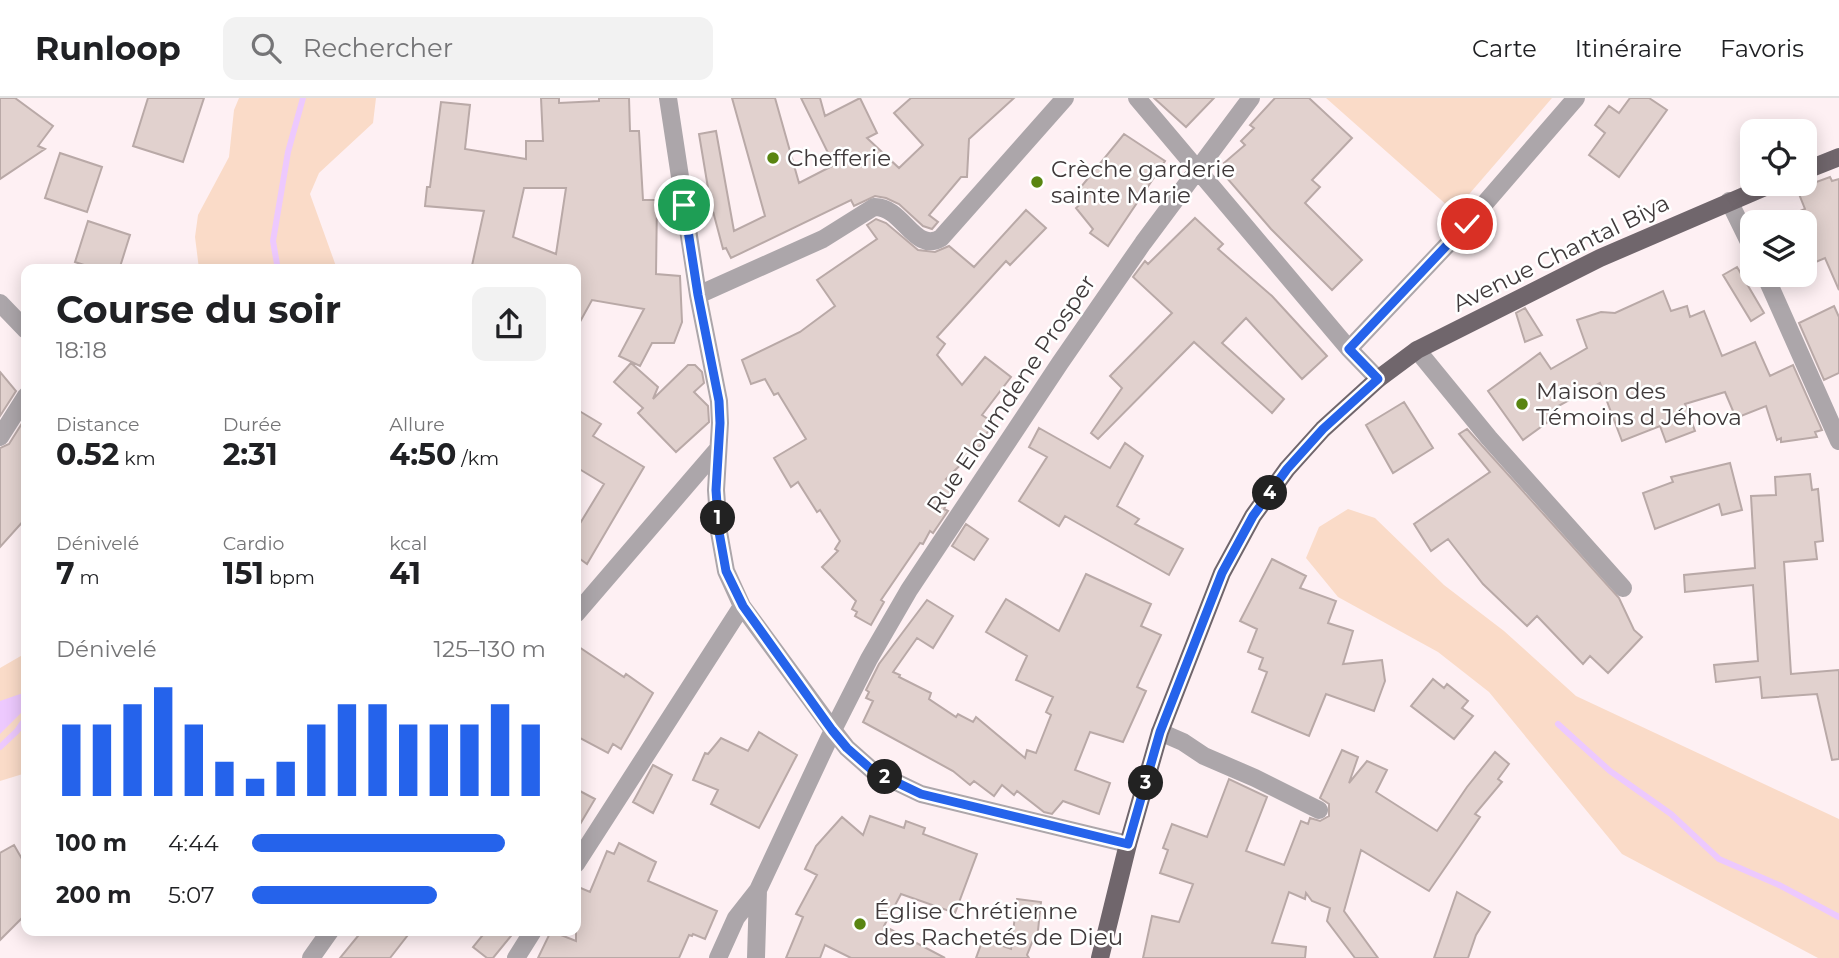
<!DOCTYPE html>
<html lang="fr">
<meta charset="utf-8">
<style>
:root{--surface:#fff;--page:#f2f2f2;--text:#202124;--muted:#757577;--line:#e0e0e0;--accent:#2563eb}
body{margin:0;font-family:Montserrat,sans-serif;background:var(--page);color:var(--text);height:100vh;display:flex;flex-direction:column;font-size:26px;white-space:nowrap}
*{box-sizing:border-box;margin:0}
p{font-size:23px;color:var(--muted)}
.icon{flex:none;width:38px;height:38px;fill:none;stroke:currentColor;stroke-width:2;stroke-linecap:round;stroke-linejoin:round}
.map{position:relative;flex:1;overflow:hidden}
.drawer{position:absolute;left:21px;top:166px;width:560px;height:672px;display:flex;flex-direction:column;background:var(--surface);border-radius:14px;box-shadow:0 4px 18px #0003}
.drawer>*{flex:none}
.tools{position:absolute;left:1740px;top:21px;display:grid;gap:14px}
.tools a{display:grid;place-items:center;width:77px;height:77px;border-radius:14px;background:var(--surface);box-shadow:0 4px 18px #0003;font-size:35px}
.pin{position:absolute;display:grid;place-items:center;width:60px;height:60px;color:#fff;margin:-30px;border:4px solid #fff;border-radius:50%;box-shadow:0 2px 7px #0007}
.km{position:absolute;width:35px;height:35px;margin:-18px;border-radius:50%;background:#222;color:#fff;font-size:19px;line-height:35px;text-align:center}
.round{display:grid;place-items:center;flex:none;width:74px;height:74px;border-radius:14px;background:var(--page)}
.overview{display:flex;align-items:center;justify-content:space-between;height:119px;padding:0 35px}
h1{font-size:38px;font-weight:700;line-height:52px}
.figures{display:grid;grid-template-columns:repeat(3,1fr);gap:10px;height:119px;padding:7px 35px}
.figures div{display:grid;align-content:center}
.figures b{font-size:30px;font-weight:700}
.figures small{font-size:19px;font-weight:400}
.figures p{font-size:19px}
.chart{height:196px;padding:14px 35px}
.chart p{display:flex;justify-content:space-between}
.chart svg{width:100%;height:126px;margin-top:7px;stroke:var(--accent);stroke-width:6}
ul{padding:0 35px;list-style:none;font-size:23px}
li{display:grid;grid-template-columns:112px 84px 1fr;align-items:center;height:52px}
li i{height:18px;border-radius:9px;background:var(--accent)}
header{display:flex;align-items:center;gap:42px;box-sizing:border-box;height:98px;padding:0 35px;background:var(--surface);border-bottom:2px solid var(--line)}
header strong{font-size:33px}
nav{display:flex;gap:38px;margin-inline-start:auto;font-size:24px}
.search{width:490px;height:63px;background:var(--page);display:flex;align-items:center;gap:18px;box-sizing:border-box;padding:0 24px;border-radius:14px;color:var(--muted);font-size:26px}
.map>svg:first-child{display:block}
.green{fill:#fadbc8}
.water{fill:#edc9fe}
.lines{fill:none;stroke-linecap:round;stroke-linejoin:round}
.stream{stroke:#edc9fe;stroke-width:6}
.building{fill:#e1d1ce;stroke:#b9a9a7;stroke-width:2;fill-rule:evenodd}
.minor{stroke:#aca6aa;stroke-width:18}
.major{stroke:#70666c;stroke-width:18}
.route-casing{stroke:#fff;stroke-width:14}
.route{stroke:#2563eb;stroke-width:9}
.poi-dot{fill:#598511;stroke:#fff;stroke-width:2.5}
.labels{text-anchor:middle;stroke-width:5;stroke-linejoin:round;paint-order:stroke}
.poi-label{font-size:23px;fill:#3f393a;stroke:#fff;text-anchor:start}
.street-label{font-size:23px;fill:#3f393a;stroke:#fff}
</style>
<header>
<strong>Runloop</strong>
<div class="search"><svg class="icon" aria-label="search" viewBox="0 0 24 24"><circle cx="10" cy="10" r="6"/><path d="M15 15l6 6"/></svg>Rechercher</div>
<nav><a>Carte</a><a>Itinéraire</a><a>Favoris</a></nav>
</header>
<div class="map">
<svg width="1839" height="860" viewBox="0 0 1839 860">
<rect width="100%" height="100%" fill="#fef0f3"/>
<path class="green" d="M239,0H376L373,25L319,75L310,96L337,171H199L195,139L198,117L229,59L234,12Z
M1326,0H1552L1458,109H1449Z
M1348,411L1375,420L1444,487L1504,533L1576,598L1839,721V860H1818L1622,756L1489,594L1438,554L1338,499L1306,460L1319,429Z
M26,555V675L0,683V570Z"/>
<path class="water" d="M26,594V610L0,636V603Z"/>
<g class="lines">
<path class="stream" d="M278,172L273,143L288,54L303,0
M1558,626L1610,673L1671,716L1719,761L1779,787L1839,819
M0,649L17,633L26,620"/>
</g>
<path class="building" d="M0,0H15L53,28L38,48L45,51L0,81Z
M148,0H204L183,64L133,48Z
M541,0H559V5L599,3V0H629L630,33H639L643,102H657L656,176L680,178L682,224L674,245H652L640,268L619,258L644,211L592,202L576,231V172H471L484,113L425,108L427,89H430L441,4L470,7L465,51L526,61V43H543ZM524,90H566L556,156L513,139Z
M732,0H775L799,85L834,67L801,0H820L825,18L860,0L877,35L867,40L899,70L923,47L894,15L911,0H1014L969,41L967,79H961L929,117L938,124L932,131L923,128L899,106L886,100L875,98L854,108L851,102L731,160L726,150L723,151L710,102L699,36L716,33L734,133L765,118Z
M1154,0H1214L1186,29Z
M1275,0H1309L1352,40L1312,82L1320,89L1305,105L1362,162L1332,192L1271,131L1220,72L1225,66L1224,65L1245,47L1241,43L1254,30L1250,27Z
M1630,0H1649L1667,12L1619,79L1589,57L1605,35L1595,27L1609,8L1619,15Z
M1124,36L1165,63L1108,148L1090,135L1093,131L1076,110L1086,101L1076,95Z
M60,55L102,69L87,114L45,100Z
M1830,79L1832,83L1839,81V192L1825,160L1804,169V124H1774L1805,111L1797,91Z
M1026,112L1046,130L1010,167L1006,163L937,239L945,246L937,257L962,287L985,259L1011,279L982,317L994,325L984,339L986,342L946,381L956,386L944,411L948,413L933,435L930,433L923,446L920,445L881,502L884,504L871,527L855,518L857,514L852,511L856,503L822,469L838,453L835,451L840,443L820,412L817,414L798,384L791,389L774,360L806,341L778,295L774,297L765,281L751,286L742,262L800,234L835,208L817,182L877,141L867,127L876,121L886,125L918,152L935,154L949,148L974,169Z
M1195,120L1223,146L1218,151L1272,198L1327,258L1302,281L1246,220L1222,245L1284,301L1272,315L1194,244L1098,341L1091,335L1122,290L1110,278L1172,215L1133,179L1145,163L1148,166Z
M88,123L130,137L119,172H99L75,164Z
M1737,169L1764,215L1751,223L1723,177Z
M1663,193L1671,213L1687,208L1690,219L1704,213L1722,258L1755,244L1770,278L1793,267L1822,332L1815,334L1817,339L1781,344V340L1777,342L1766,308L1736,320L1725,294L1685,306L1695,333L1666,344L1660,328L1622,343L1600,285L1551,312L1556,318L1523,342L1488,293L1540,255L1551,271L1587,250L1577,222L1601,214L1615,215Z
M1834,208L1839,219V275L1824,282L1799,225Z
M1525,210L1542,237L1525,244L1516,215Z
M631,265L658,289L653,301L688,267H695L702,274L704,285L694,294L708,308L709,324L676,354L638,315L643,310L614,284Z
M0,274L16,293L0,318Z
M1404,304L1433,350L1393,375L1366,327Z
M576,311L601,326L593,338L644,369L587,466L576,458V432L604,386L576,369Z
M26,319V420L0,449V350L9,346Z
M1039,330L1110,370L1125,345L1143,358L1117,408L1139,421L1135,426L1183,451L1169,477L1065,418L1059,428L1019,403L1047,359L1029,349Z
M1467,331L1619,500L1634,532L1642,539L1608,575L1590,558L1583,566L1537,518L1527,528L1483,486L1448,441L1431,453L1414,426L1490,374L1459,336Z
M1730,365L1742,412L1722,417L1719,406L1655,431L1643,395L1673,384L1671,379Z
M1810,376L1812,392L1818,391L1823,443L1815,444L1817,461L1784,464L1791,576L1839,572V661L1832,662L1817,596L1762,600L1760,579L1716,584L1714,567L1758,563L1753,487L1685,494L1684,477L1755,470L1751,398L1776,397L1775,379Z
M966,426L988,441L974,462L952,448Z
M1272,461L1306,478L1300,490L1336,503L1328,525L1353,533L1343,566L1382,562L1385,583L1374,613L1326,596L1309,638L1252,614L1267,574L1259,571L1263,560L1248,554L1257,531L1240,523Z
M1086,476L1151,506L1141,528L1161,537L1137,589L1146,593L1123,644L1090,634L1075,672L1110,685L1099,716L1063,703L1052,716L1044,714L1017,693L1014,697L1002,687L994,698L974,683L970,687L953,673L863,624L873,603L866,600L869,594L866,592L879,566L927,502L953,518L933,550L917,540L893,574L900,577L899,579L931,595L929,601L956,619L958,616L973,624L976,619L1025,660L1027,652L1036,655L1051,617L1046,614L1053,599L1016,582L1027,558L986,534L1006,501L1059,533Z
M576,547L624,579L626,576L653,595L621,651L613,646L608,655L576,638Z
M1433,581L1444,590L1447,586L1468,603L1462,610L1473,618L1454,641L1411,608Z
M759,634L797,657L759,730L711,706L718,692L693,682L705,655L708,656L721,640L748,653Z
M1342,652L1358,659L1349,685L1367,663L1387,672L1376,694L1437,733L1467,689L1495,654L1509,666L1498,681L1502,684L1475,716L1480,719L1429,793L1361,752L1344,813L1378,860H1355L1327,823L1330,810L1312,803L1306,795L1305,801L1289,794L1272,845L1306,849L1305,860H1143L1152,818L1179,824L1193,786L1160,775L1168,752L1163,750L1172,726L1207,739L1229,681L1267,699L1246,753L1284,767L1301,723L1308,726L1310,720L1320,723L1329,718V706L1320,700Z
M653,667L672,677L653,715L633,704Z
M576,691L595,701L576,733Z
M870,718L904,730L906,723L925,730L923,736L977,756L955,815L901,796L884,828L945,860H851L825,847L820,860H786L803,819L796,816L817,777L805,771L816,748L842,719L863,737Z
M619,745L656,764L648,783L717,813L705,841L693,836L692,838L689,837L679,860H538L551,833L576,843V788L590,794L607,753L614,756Z
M14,747L26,768V816L0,842V755Z
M1457,794L1490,814L1476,837L1468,860H1434Z
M1017,801L1041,804L1037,842H1033L1027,857L1029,860H976L983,841L1011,851Z
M362,833H411L390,860H340Z
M486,833H515L493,860H487L473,849Z"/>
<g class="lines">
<path class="minor" d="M668,0L698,197L719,303L720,325L716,392L719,434L726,473L742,508L833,632L847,650L873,673L921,696L1128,746
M1137,0L1349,251L1378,281
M1729,103L1752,150
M1765,177L1839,343
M698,197L823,141L874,109C903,108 914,156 941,140L1065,0
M0,205L26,232
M1349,251L1467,126L1576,0
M1417,252L1489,340L1623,490
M0,339L26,298
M576,516L717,352
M1160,634L1183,644L1204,658L1255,680L1319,712
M576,766L742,508
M311,860L330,833
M516,860L533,833
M718,860L736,820L758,792
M756,860L758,792L833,632L869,561L909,492L1060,265L1143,145L1251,0"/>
<path class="major" d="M1804,73L1839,59
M1100,860L1128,746L1160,634L1222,475L1253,418L1287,371L1323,331L1378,281L1417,252L1600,160L1772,86"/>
</g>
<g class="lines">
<g class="route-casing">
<path id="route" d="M684,107L698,197L719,303L720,325L716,392L719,434L726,473L743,508L832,632L847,650L873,673L921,696L1128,746L1160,634L1222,475L1253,418L1287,371L1323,331L1378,281L1349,251L1467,126"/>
</g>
<use href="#route" class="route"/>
</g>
<g class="poi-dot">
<circle cx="773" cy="60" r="7"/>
<circle cx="1037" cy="84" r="7"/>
<circle cx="1522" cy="306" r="7"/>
<circle cx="860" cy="826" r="7"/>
</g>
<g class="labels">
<g class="poi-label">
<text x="787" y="68">Chefferie</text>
<text x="1051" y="79">Crèche garderie<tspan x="1051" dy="26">sainte Marie</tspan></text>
<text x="1536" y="301">Maison des<tspan x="1536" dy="26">Témoins d Jéhova</tspan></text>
<text x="874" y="821">Église Chrétienne<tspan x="874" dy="26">des Rachetés de Dieu</tspan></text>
</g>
<g class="street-label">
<text transform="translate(1561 155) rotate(-26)" y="8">Avenue Chantal Biya</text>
<text transform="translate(1011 296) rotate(-56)" y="8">Rue Eloumdene Prosper</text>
</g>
</g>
</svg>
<div class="tools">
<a><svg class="icon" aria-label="locate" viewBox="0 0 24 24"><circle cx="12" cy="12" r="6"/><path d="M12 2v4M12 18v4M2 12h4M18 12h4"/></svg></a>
<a><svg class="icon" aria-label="layers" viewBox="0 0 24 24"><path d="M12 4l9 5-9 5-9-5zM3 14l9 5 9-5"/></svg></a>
</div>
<div class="pin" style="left:684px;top:107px;background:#1e9e55"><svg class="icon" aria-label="arrive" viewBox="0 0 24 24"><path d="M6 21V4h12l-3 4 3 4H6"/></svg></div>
<div class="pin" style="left:1467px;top:126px;background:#d93025"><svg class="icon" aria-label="check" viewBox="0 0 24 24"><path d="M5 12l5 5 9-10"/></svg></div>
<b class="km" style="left:718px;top:420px">1</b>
<b class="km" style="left:885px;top:679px">2</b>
<b class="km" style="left:1146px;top:685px">3</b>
<b class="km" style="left:1270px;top:395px">4</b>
<section class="drawer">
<div class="overview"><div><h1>Course du soir</h1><p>18:18</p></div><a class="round"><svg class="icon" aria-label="share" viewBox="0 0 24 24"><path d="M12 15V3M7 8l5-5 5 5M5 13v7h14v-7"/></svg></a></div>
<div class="figures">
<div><p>Distance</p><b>0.52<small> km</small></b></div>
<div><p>Durée</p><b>2:31</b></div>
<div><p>Allure</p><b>4:50<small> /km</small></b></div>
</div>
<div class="figures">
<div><p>Dénivelé</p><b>7<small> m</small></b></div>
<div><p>Cardio</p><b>151<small> bpm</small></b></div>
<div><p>kcal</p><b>41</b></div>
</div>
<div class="chart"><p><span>Dénivelé</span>125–130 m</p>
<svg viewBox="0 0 160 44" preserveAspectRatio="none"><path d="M5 44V19M15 44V19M25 44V12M35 44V6M45 44V19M55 44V32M65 44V38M75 44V32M85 44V19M95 44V12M105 44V12M115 44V19M125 44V19M135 44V19M145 44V12M155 44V19"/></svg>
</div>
<ul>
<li><b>100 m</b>4:44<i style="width:86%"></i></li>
<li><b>200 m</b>5:07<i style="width:63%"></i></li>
</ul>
</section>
</div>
